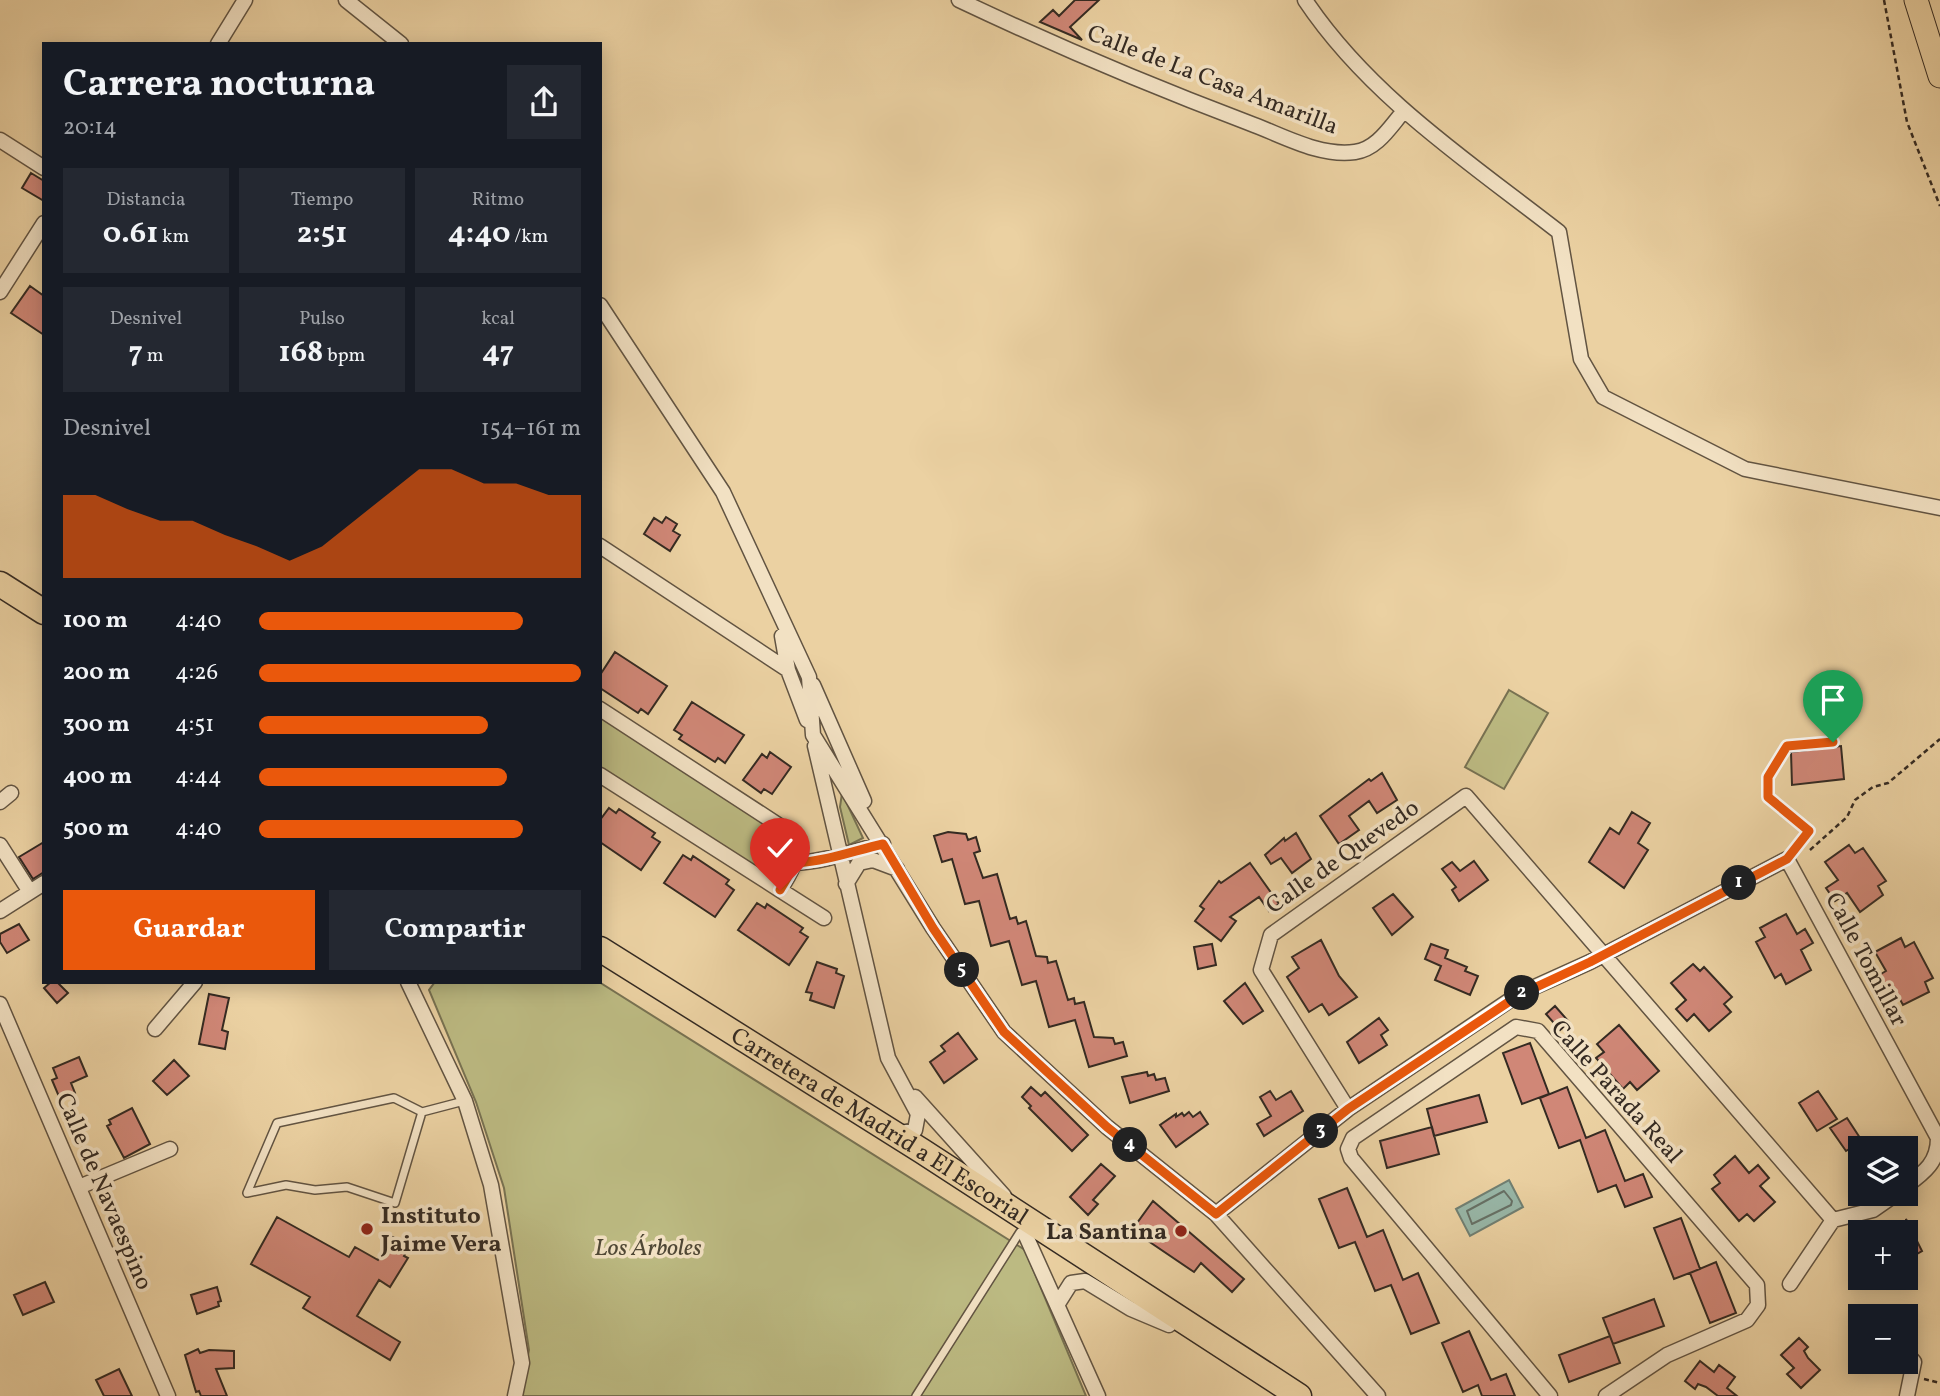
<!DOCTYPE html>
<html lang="es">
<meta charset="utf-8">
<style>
:root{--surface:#171b24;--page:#242831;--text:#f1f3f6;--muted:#9ea1a6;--accent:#ea580c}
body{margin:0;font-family:Vollkorn,serif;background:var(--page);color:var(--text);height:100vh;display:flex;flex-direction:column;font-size:26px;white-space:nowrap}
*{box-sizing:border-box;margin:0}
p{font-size:23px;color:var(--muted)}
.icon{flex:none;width:38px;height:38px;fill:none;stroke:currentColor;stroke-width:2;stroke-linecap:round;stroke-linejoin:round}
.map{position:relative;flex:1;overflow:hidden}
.side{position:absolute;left:42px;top:42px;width:560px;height:942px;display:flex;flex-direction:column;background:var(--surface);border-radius:0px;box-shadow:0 4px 18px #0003}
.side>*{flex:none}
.fabs{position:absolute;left:1848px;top:1136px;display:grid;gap:14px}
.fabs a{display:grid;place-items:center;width:70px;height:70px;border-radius:0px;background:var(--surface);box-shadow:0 4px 18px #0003;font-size:35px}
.pin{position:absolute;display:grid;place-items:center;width:60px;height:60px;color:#fff;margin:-72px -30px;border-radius:50% 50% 50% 0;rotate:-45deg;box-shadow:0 0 7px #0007}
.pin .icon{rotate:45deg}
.km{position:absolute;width:35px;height:35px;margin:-18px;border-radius:50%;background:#222;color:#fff;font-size:19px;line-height:35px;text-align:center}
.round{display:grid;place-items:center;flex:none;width:74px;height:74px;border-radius:0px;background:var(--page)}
.head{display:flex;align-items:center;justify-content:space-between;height:119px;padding:0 21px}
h1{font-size:38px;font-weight:700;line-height:52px}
.figures{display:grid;grid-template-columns:repeat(3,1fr);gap:10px;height:119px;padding:7px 21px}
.figures div{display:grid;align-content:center;border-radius:0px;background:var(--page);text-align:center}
.figures b{font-size:30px;font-weight:700}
.figures small{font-size:19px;font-weight:400}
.figures p{font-size:19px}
.chart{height:196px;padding:14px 21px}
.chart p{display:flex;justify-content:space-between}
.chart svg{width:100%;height:126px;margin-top:7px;fill:var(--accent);opacity:.7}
.cta{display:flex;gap:14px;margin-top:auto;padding:14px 21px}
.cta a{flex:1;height:80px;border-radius:0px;background:var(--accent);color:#fff;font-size:28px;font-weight:700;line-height:80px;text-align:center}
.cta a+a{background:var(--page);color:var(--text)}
ul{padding:0 21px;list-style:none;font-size:23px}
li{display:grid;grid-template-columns:112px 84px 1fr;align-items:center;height:52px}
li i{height:18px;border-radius:9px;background:var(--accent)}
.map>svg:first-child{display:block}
.green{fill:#bcba82;stroke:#787252;stroke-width:2}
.water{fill:#98b7a8;stroke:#707f72;stroke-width:2}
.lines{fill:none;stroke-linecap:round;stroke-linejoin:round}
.shore{stroke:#667065;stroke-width:2}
.building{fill:#d08777;stroke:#342a22;stroke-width:2}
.service-casing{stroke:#625442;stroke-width:10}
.minor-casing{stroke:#625442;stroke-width:17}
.primary-casing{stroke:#342a22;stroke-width:25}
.trunk-casing{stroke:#342a22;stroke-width:27}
.path{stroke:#342a22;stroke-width:2.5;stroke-dasharray:5 3.5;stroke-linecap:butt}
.service{stroke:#f2e1c3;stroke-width:7}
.minor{stroke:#f2e1c3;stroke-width:14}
.primary{stroke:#ebd1a2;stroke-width:23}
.trunk{stroke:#ebd1a2;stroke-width:24}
.route-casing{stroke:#fff;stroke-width:14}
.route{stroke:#ea580c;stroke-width:9}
.poi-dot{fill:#8f2418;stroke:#f2e1c3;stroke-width:2.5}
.labels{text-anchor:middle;stroke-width:7;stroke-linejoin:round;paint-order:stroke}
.street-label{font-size:24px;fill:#342a22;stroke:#f2e1c3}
.poi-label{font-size:24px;font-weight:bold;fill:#342a22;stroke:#f2e1c3;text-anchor:start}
.park-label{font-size:24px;font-style:italic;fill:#4f4735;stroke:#f2e1c3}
</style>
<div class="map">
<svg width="1940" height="1396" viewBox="0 0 1940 1396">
<rect width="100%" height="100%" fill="#ebd1a2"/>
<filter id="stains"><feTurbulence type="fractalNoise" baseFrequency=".00286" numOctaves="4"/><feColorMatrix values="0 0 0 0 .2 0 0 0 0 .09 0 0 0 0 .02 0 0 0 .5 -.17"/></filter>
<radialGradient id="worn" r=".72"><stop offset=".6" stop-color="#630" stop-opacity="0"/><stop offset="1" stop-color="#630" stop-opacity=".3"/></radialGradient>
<path class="green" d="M1509,690L1548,713L1504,789L1465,767Z
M600,717L784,836L791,849L787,863L776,872L762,871L600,767Z
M842,793L863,838L849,845L840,807Z
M435,982H599L1025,1250L1086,1396H520L529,1350L504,1188L476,1102L429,990Z"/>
<path class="water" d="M1509,1180L1523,1207L1470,1236L1456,1209Z"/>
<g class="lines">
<path class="shore" d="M1504,1191L1512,1201L1511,1205L1472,1224L1467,1211Z"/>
</g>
<path class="building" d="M1075,0H1099L1070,27L1082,40L1040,22L1053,10L1059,16Z
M31,173L44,181V201L22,188Z
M30,286L44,296V335L11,313Z
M666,517L677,524L673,531L680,535L670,551L644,534L654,518L662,523Z
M615,652L667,686L648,714L641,709L638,713L600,688V675Z
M692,702L744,735L725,763L718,758L715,762L679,739L682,735L674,730Z
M1841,746L1844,779L1792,785L1791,752Z
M770,752L791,767L772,794L764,789L761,793L743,780L762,754L767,758Z
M1382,773L1397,800L1377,813L1369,801L1349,816L1359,830L1339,844L1320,816L1369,779L1371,781Z
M609,808L616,813L619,809L655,833L652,837L660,842L641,870L600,842V820Z
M1632,812L1650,823L1638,843L1648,850L1624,888L1589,862L1610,828L1619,834Z
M948,832L966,834L968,840L976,837L980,851L974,853L983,878L997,874L1010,919L1016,917L1018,924L1026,921L1036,956L1047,957L1048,963L1056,961L1068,1000L1074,998L1075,1004L1084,1002L1094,1037L1113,1038L1115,1044L1123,1042L1127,1056L1089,1067L1075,1020L1049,1027L1036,981L1022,985L1009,941L991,946L979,901L965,904L952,859L942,862L934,836Z
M1296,833L1311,859L1292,873L1281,858L1271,864L1265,855L1284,838L1285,841Z
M44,842V872L33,879L19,857Z
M1849,845L1855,853L1863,848L1886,881L1878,886L1883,895L1860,912L1847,893L1835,901L1826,888L1838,880L1825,862Z
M683,855L691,860L693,856L729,880L726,884L734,890L715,917L664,883Z
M1474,861L1488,880L1459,901L1452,890L1456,887L1442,869L1452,862L1460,871Z
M1250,863L1279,904L1269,911L1259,897L1230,917L1236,921L1221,941L1195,921L1204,909L1200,906L1219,881L1221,883Z
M1393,894L1413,917L1392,935L1373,908Z
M757,903L765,908L767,904L803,928L800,932L808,937L789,965L738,930Z
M1786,914L1797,934L1805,929L1813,943L1801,950L1811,970L1786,984L1781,974L1775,978L1756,942L1765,937L1760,928Z
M19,924L29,940L7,953L0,942V934Z
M1901,938L1905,947L1914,942L1933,978L1925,982L1929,992L1903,1005L1894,988L1883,994L1874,978L1886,971L1875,952Z
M1321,940L1339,976L1357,997L1329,1015L1322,1004L1309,1012L1287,977L1299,968L1292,957Z
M1212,944L1216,965L1198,969L1194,947Z
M1431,944L1448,950L1445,958L1467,967L1465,971L1478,976L1470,995L1435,980L1441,966L1425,959Z
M817,962L837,969L836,973L844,976L834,1008L810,1000L812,993L806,992Z
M1693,964L1700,971L1704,967L1732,997L1724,1004L1731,1012L1709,1031L1694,1014L1687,1021L1676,1009L1686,1000L1671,983Z
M51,982H57L68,993L57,1003L44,988Z
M1245,983L1263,1011L1243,1024L1224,1001Z
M209,994L229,998L222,1030L228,1032L225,1049L199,1044Z
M1555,1006L1569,1022L1560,1030L1546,1014Z
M1379,1018L1388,1030L1381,1035L1387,1045L1359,1063L1347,1042Z
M1619,1025L1659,1071L1637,1090L1630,1082L1623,1089L1596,1058L1604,1052L1597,1044Z
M958,1033L977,1059L944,1083L930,1062L945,1051L941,1046Z
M1530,1043L1549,1094L1522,1104L1503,1053Z
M79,1057L87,1076L71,1083L75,1093L60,1099L52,1080L57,1078L53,1068Z
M174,1060L189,1076L167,1095L153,1081Z
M1147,1072L1148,1076L1154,1074L1156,1080L1165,1078L1169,1091L1130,1103L1122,1077Z
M1031,1087L1041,1096L1045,1092L1088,1135L1072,1151L1029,1108L1031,1106L1022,1097Z
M1567,1087L1586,1138L1605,1130L1625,1181L1643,1174L1652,1197L1625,1207L1616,1185L1598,1192L1580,1140L1559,1148L1540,1098Z
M1270,1091L1276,1100L1291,1091L1303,1111L1264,1136L1257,1124L1271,1116L1260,1097Z
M1818,1091L1837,1119L1817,1131L1799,1103Z
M1479,1095L1487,1122L1434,1136L1427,1109Z
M132,1108L150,1144L124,1158L107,1126L111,1124L109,1120Z
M1189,1112L1193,1117L1200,1112L1208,1124L1176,1147L1160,1125L1176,1114V1117L1182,1113L1184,1116Z
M1847,1118L1862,1141L1846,1151L1830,1128Z
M1432,1127L1439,1154L1387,1168L1380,1141Z
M1735,1156L1749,1173L1758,1165L1769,1178L1760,1186L1775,1202L1754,1221L1747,1214L1739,1221L1712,1189L1720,1183L1714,1175Z
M1101,1164L1115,1176L1093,1200L1098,1204L1088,1215L1070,1197Z
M1347,1188L1367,1237L1383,1230L1403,1280L1418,1273L1439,1323L1411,1334L1391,1285L1375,1291L1355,1242L1339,1248L1319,1199Z
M1153,1201L1244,1279L1232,1292L1201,1263L1194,1272L1132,1230Z
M277,1217L349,1257L355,1247L378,1260L393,1237L409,1246L404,1256L408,1258L390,1287L379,1280L357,1316L400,1342L390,1360L303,1308L310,1297L251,1264Z
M1681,1218L1700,1269L1674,1279L1654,1228Z
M1906,1219L1922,1251L1906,1260Z
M1716,1262L1736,1313L1710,1323L1690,1273Z
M45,1282L54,1302L23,1315L14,1295Z
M217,1287L221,1301L218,1302L219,1306L197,1314L191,1295Z
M1654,1299L1664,1326L1613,1344L1603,1318Z
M1469,1331L1491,1380L1506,1374L1515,1396H1482L1478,1385L1463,1392L1442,1343Z
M1610,1336L1620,1363L1569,1382L1559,1355Z
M1799,1338L1808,1347L1804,1351L1808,1358L1820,1370L1801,1388L1787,1374L1794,1368L1781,1355Z
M198,1349L200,1353L209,1350L234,1351V1368L216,1369L227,1396H201L199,1391L196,1392L185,1355Z
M1700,1361L1714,1372L1719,1365L1735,1377L1727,1388L1737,1396H1718L1706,1387L1698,1384L1695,1389L1685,1381Z
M119,1369L132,1396H104L96,1380Z"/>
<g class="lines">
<g class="service-casing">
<path id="service" d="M1787,859L1809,830L1768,797V777L1787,746L1833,742
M422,1112L395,1203L347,1187L315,1190L286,1185L247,1193L277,1123L394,1098L422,1112L464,1101
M916,1396L1020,1232"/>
</g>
<g class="minor-casing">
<path id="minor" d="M346,0L401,44
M959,0C1054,45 1151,86 1249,123C1282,135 1319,157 1355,152C1377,149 1390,127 1403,112
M1305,0C1369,96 1469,162 1559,232L1581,359L1603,397L1745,469L1940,508
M218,44L245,0
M0,140L44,168
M0,292L44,223
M600,305L723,492L809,677L813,735L933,928L1004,1032L1107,1127L1216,1214L1378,1396
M600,546L788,670
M782,636L788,670L807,720
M813,685L864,801
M600,709L789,832C804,854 792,870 780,890L600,775
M815,746L888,1058L918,1114L915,1130L896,1134
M0,802L11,793
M0,845L30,892
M796,863C827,861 853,851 883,844
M846,884L859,863L873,860L897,869
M780,890L824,918
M0,911L44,883
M408,982L465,1101L491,1185L522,1363L515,1396
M0,1004L168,1396
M155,1029L195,982
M915,1097L1004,1196
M1348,1109L1261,970L1271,935L1466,796L1833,1220
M79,1187L170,1149
M1216,1214L1348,1109L1519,994L1590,962L1787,859L1938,1138C1938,1162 1925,1172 1906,1186
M1026,1236L1098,1396
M1790,1284L1833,1220L1873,1210L1896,1194
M1059,1302L1071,1283L1085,1281L1131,1309L1169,1325
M1906,1353L1914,1362L1907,1396
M1550,1396L1351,1158L1348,1149L1353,1138L1516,1027L1538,1031L1757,1285L1758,1305L1747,1320L1667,1355L1606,1396"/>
</g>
<g class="primary-casing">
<path id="primary" d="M1916,0L1940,76"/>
</g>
<g class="trunk-casing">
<g id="trunk">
<path d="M0,584L44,612"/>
<path id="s1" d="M600,949L922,1151L1299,1396"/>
</g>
</g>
<path class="path" d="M1884,0L1907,122L1940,206
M1810,850L1847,817L1855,800L1873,787L1888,783L1940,739
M1924,1379L1940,1383"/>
<use href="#service" class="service"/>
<use href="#minor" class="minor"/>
<use href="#primary" class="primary"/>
<use href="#trunk" class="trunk"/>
</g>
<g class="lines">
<g class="route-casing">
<path id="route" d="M780,890L796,863C827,861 853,851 883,844L933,928L1004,1032L1107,1127L1216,1214L1348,1109L1519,995L1590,962L1787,859L1809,831L1768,797V777L1787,746L1833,742"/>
</g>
<use href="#route" class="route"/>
</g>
<g class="poi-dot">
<circle cx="367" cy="1229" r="7"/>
<circle cx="1181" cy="1231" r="7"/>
</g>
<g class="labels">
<g class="street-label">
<text transform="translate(1213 79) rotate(21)" y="8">Calle de La Casa Amarilla</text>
<text transform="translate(1342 856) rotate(-35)" y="8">Calle de Quevedo</text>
<text transform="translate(1867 959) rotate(62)" y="8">Calle Tomillar</text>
<text transform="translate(1617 1091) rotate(48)" y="8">Calle Parada Real</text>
<text dy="8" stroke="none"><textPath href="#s1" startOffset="331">Carretera de Madrid a El Escorial</textPath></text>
<text transform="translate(105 1191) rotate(67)" y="8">Calle de Navaespino</text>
</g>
<g class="poi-label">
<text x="381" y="1223">Instituto<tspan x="381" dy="28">Jaime Vera</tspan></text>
<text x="1167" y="1239" text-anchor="end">La Santina</text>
</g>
<g class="park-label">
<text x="648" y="1255">Los Árboles</text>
</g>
</g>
<rect width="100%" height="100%" filter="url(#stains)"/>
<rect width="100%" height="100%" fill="url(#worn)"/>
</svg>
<div class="fabs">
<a><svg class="icon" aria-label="layers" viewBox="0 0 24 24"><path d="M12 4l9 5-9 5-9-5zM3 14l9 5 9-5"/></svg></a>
<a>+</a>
<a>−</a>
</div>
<div class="pin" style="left:1833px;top:742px;background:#1e9e55"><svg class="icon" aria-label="arrive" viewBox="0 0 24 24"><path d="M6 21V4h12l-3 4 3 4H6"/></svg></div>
<div class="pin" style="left:780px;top:890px;background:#d93025"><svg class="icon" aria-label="check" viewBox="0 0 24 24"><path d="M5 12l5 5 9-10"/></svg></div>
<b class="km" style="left:1739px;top:883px">1</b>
<b class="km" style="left:1522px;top:993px">2</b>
<b class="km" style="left:1321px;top:1131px">3</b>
<b class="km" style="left:1130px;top:1145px">4</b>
<b class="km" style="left:962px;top:970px">5</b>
<section class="side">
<div class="head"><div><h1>Carrera nocturna</h1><p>20:14</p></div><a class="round"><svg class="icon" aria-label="share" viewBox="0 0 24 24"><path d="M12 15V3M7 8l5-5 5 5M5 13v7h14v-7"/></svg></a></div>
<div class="figures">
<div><p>Distancia</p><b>0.61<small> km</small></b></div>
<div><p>Tiempo</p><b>2:51</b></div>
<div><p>Ritmo</p><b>4:40<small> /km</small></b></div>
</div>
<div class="figures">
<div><p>Desnivel</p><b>7<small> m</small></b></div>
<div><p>Pulso</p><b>168<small> bpm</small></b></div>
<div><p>kcal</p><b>47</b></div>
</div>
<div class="chart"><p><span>Desnivel</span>154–161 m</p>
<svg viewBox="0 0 160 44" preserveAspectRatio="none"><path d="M0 44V15L10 15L20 20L30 24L40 24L50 29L60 33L70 38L80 33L90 24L100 15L110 6L120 6L130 11L140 11L150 15L160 15V44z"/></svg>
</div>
<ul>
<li><b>100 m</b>4:40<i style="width:82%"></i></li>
<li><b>200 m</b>4:26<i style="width:100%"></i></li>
<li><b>300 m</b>4:51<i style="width:71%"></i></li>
<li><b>400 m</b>4:44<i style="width:77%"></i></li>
<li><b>500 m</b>4:40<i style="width:82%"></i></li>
</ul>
<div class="cta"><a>Guardar</a><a>Compartir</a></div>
</section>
</div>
